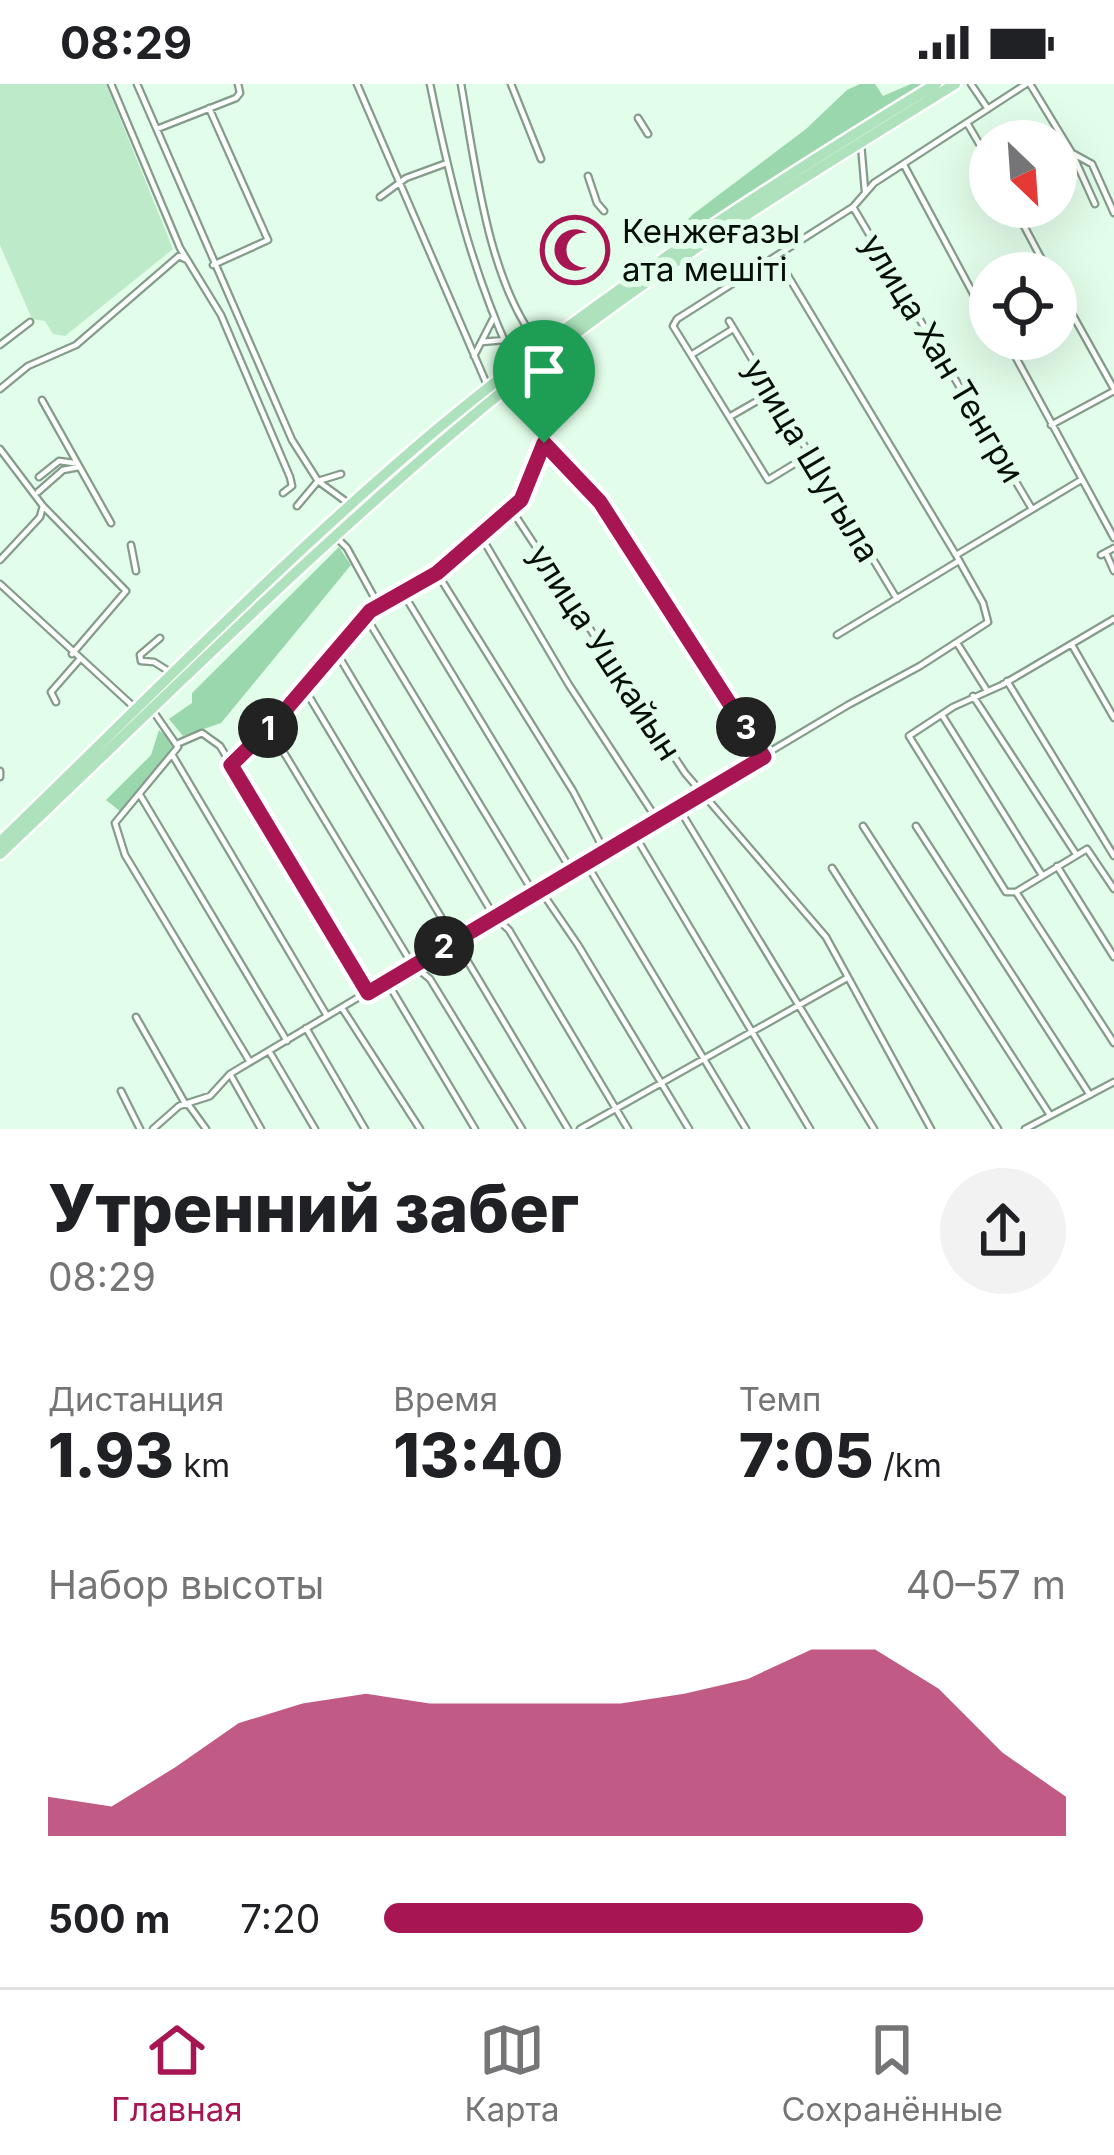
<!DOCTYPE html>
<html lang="ru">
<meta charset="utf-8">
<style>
:root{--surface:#fff;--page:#f2f2f2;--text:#202124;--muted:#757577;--line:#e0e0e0;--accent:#a71653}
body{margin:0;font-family:Inter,sans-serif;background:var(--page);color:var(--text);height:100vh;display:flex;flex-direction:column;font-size:45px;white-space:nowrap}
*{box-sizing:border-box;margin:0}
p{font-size:39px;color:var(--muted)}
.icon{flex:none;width:66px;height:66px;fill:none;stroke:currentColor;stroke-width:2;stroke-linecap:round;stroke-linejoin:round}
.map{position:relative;height:1045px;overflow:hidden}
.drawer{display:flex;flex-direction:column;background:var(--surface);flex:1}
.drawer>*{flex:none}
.needle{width:78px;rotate:155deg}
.controls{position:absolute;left:969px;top:36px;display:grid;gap:24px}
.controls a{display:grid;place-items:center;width:108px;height:108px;border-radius:50%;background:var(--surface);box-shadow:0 12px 48px #0002;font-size:60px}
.pin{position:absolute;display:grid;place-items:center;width:102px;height:102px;color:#fff;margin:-123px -51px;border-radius:50% 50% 50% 0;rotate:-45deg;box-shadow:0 0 12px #0007}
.pin .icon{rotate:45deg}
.km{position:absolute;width:60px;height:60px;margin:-30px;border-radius:50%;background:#222;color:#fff;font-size:33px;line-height:60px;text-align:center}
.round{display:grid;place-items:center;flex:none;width:126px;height:126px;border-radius:63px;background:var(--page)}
.headline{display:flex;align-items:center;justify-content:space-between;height:204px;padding:0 48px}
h1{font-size:66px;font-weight:800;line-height:90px}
.metrics{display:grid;grid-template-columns:repeat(3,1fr);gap:18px;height:204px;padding:12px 48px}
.metrics div{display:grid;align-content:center}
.metrics b{font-size:60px;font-weight:800}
.metrics small{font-size:33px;font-weight:400}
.metrics p{font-size:33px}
.chart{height:336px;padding:24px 48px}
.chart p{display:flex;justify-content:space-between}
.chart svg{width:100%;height:216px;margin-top:12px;fill:var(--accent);opacity:.7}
ul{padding:0 48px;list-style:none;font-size:39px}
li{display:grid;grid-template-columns:192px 144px 1fr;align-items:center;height:90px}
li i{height:30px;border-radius:15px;background:var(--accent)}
.status{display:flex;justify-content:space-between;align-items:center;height:84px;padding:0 60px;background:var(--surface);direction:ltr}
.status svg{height:33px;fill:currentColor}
.tab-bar{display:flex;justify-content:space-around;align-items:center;height:168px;border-top:3px solid var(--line);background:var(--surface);font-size:33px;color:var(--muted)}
.tab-bar a{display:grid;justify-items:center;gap:6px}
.tab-bar .current{color:var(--accent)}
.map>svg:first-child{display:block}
.green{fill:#bdebc9}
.forest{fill:#9ad7ac}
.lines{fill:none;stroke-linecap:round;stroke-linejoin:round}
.minor-casing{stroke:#849d8a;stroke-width:9}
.trunk-casing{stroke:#fff;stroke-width:15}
.minor{stroke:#fff;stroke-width:4.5}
.trunk{stroke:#aee2bc;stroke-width:10}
.route-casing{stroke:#fff;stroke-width:24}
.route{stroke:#a71653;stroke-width:15}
.labels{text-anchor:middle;stroke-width:12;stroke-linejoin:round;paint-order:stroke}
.poi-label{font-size:33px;fill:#060e08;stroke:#e2fde9;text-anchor:start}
.street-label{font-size:33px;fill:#060e08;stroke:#e2fde9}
</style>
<div class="status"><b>08:29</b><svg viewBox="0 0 49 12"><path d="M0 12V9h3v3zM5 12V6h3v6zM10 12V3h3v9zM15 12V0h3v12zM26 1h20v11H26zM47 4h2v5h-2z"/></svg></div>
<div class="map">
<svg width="1114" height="1045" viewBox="0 0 1114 1045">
<rect width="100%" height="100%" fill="#e2fde9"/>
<path class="green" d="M0,0H106L173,165L65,252L53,250L45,237L32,235L0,161Z"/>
<path class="forest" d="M860,0H875L883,12L911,0H926L921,8L697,146L681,143L692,131L806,45L847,6Z
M339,463L351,481L221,639L183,652L169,635L192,619V609Z
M159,646L173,658V669L121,728L106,716L151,671Z"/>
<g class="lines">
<g class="minor-casing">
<path id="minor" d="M111,0L180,164L221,231L290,393L292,402L283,409
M137,0L292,356L318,397L348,419
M357,0L488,303
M430,0C450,97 472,190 515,280
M461,0C475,79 488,201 541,263
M511,0L541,75
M971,0L988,25
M1030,0L1072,69L1092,80L1114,129
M209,24L268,156L213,181
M638,34L648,50
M967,39L990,78
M157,45L236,14L240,9L238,0
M861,60L865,107
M1072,69L1095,120
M904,81L990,241
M588,92L597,119L604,127
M380,113L406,94L447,79
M853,123L1032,425
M1014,123L1049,189
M1056,201L1114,305
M729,237L897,515
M733,245L691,271L673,242L677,235L853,123L874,99L1026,0
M1001,255L1014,270L1114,454
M482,258L504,256
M0,261L30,238
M691,271L768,396L809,371
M474,272L493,235
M0,305L28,282L76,261L179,172L187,176
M42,316L111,439
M731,332L771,309
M1051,341L1114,307
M544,359L600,418L764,672
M0,365L43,422L126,507L72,570
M39,393L59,377L74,379
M38,408L63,386L79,383
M297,422L318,397L341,390
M511,425L685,689L826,853L931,1045
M482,454L569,601L656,734
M338,455L347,464L379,522
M131,461L136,487
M1106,469L1114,487
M958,470L1081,396
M1101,471L1114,464
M0,476L40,433L43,422
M437,489L573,707L604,766
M0,500L136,625
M403,509L571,786
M366,533L533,808
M1114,535L1002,601L953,623L909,652L1006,808H1016L1114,959
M837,551L957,478
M160,554L140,571L141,577L154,578L170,588
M957,559L986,605
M1072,561L1114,634
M335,566L494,832L509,846L628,1045
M1007,597L1114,772
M304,604L568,1045
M973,612L1076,770
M56,618L51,608L79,576
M153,627L178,663L115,739L125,771L250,978
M942,631L1042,791
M269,644L412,880
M179,659L202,649L220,662L368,909
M173,672L326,930
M231,681L276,637L371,527L437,489L521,416L539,379L556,307L532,283
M0,687V693
M140,711L287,957
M678,723L874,1045
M863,742L1050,1031
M916,742L1090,1011
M634,750L810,1045
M586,779L746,1045
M1057,782L1114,873
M832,784L998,1045
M539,804L578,861L689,1045
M1016,808L1087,765L1114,805
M413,881L430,895L522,1045
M386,896L475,1045
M342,924L420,1045
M136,933L186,1021
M306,944L365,1045
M269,967L315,1045
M230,990L261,1045
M121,1007L140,1045
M188,1020L206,1045
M153,1045L179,1022L210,1012L230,990L848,621L920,582L988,538L983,519L956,471L776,172
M580,1045L847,894
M1025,1045L1114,998"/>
</g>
<g class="trunk-casing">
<path id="trunk" d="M0,758C144,619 283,475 436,346C592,216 762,106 936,0
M0,770C172,607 339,438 524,290C659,181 808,91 955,0"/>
</g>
<use href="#minor" class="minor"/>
<use href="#trunk" class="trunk"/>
</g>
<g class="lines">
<g class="route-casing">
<path id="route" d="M544,359L600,418L764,673L368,909L231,681L276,637L370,527L437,489L521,416Z"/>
</g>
<use href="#route" class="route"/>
</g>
<defs>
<g id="mosque-ring" transform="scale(3.45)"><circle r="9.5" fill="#e2fde9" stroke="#a71653" stroke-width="1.5"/><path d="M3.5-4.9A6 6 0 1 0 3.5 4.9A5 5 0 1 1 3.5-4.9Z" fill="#a71653"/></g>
</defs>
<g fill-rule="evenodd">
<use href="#mosque-ring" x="575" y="166"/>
</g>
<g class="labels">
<g class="poi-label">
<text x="622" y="159">Кенжеғазы<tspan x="622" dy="38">ата мешіті</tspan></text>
</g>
<g class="street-label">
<text transform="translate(943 274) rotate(59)" y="12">улица Хан Тенгри</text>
<text transform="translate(812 376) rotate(59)" y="12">улица Шугыла</text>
<text transform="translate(605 568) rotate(57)" y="12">улица Ушкайын</text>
</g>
</g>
</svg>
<div class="controls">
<a><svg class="needle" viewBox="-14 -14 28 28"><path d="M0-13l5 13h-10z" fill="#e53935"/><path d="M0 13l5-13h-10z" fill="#757577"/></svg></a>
<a><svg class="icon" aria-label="locate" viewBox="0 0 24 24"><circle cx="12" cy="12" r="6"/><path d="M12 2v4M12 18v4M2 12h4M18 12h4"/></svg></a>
</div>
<div class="pin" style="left:544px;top:359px;background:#1e9e55"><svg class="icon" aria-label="arrive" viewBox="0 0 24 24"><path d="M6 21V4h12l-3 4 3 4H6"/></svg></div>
<b class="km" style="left:268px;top:644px">1</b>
<b class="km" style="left:444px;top:862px">2</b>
<b class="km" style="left:746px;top:643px">3</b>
</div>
<section class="drawer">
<div class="headline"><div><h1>Утренний забег</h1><p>08:29</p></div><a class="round"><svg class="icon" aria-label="share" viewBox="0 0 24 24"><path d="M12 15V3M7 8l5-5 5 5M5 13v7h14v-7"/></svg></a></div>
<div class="metrics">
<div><p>Дистанция</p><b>1.93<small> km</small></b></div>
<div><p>Время</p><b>13:40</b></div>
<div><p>Темп</p><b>7:05<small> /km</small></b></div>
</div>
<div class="chart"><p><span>Набор высоты</span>40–57 m</p>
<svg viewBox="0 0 160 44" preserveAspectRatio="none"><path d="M0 44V36L10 38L20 30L30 21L40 17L50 15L60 17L70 17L80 17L90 17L100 15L110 12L120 6L130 6L140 14L150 27L160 36V44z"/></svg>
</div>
<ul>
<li><b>500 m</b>7:20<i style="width:79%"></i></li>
</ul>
</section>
<nav class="tab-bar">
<a class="current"><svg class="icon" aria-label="home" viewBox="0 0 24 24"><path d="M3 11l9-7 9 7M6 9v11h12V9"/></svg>Главная</a>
<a><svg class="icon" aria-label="map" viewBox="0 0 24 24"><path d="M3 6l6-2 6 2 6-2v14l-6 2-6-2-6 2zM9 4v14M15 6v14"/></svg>Карта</a>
<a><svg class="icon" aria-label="saved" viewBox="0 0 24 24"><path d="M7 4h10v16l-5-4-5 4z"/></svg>Сохранённые</a>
</nav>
